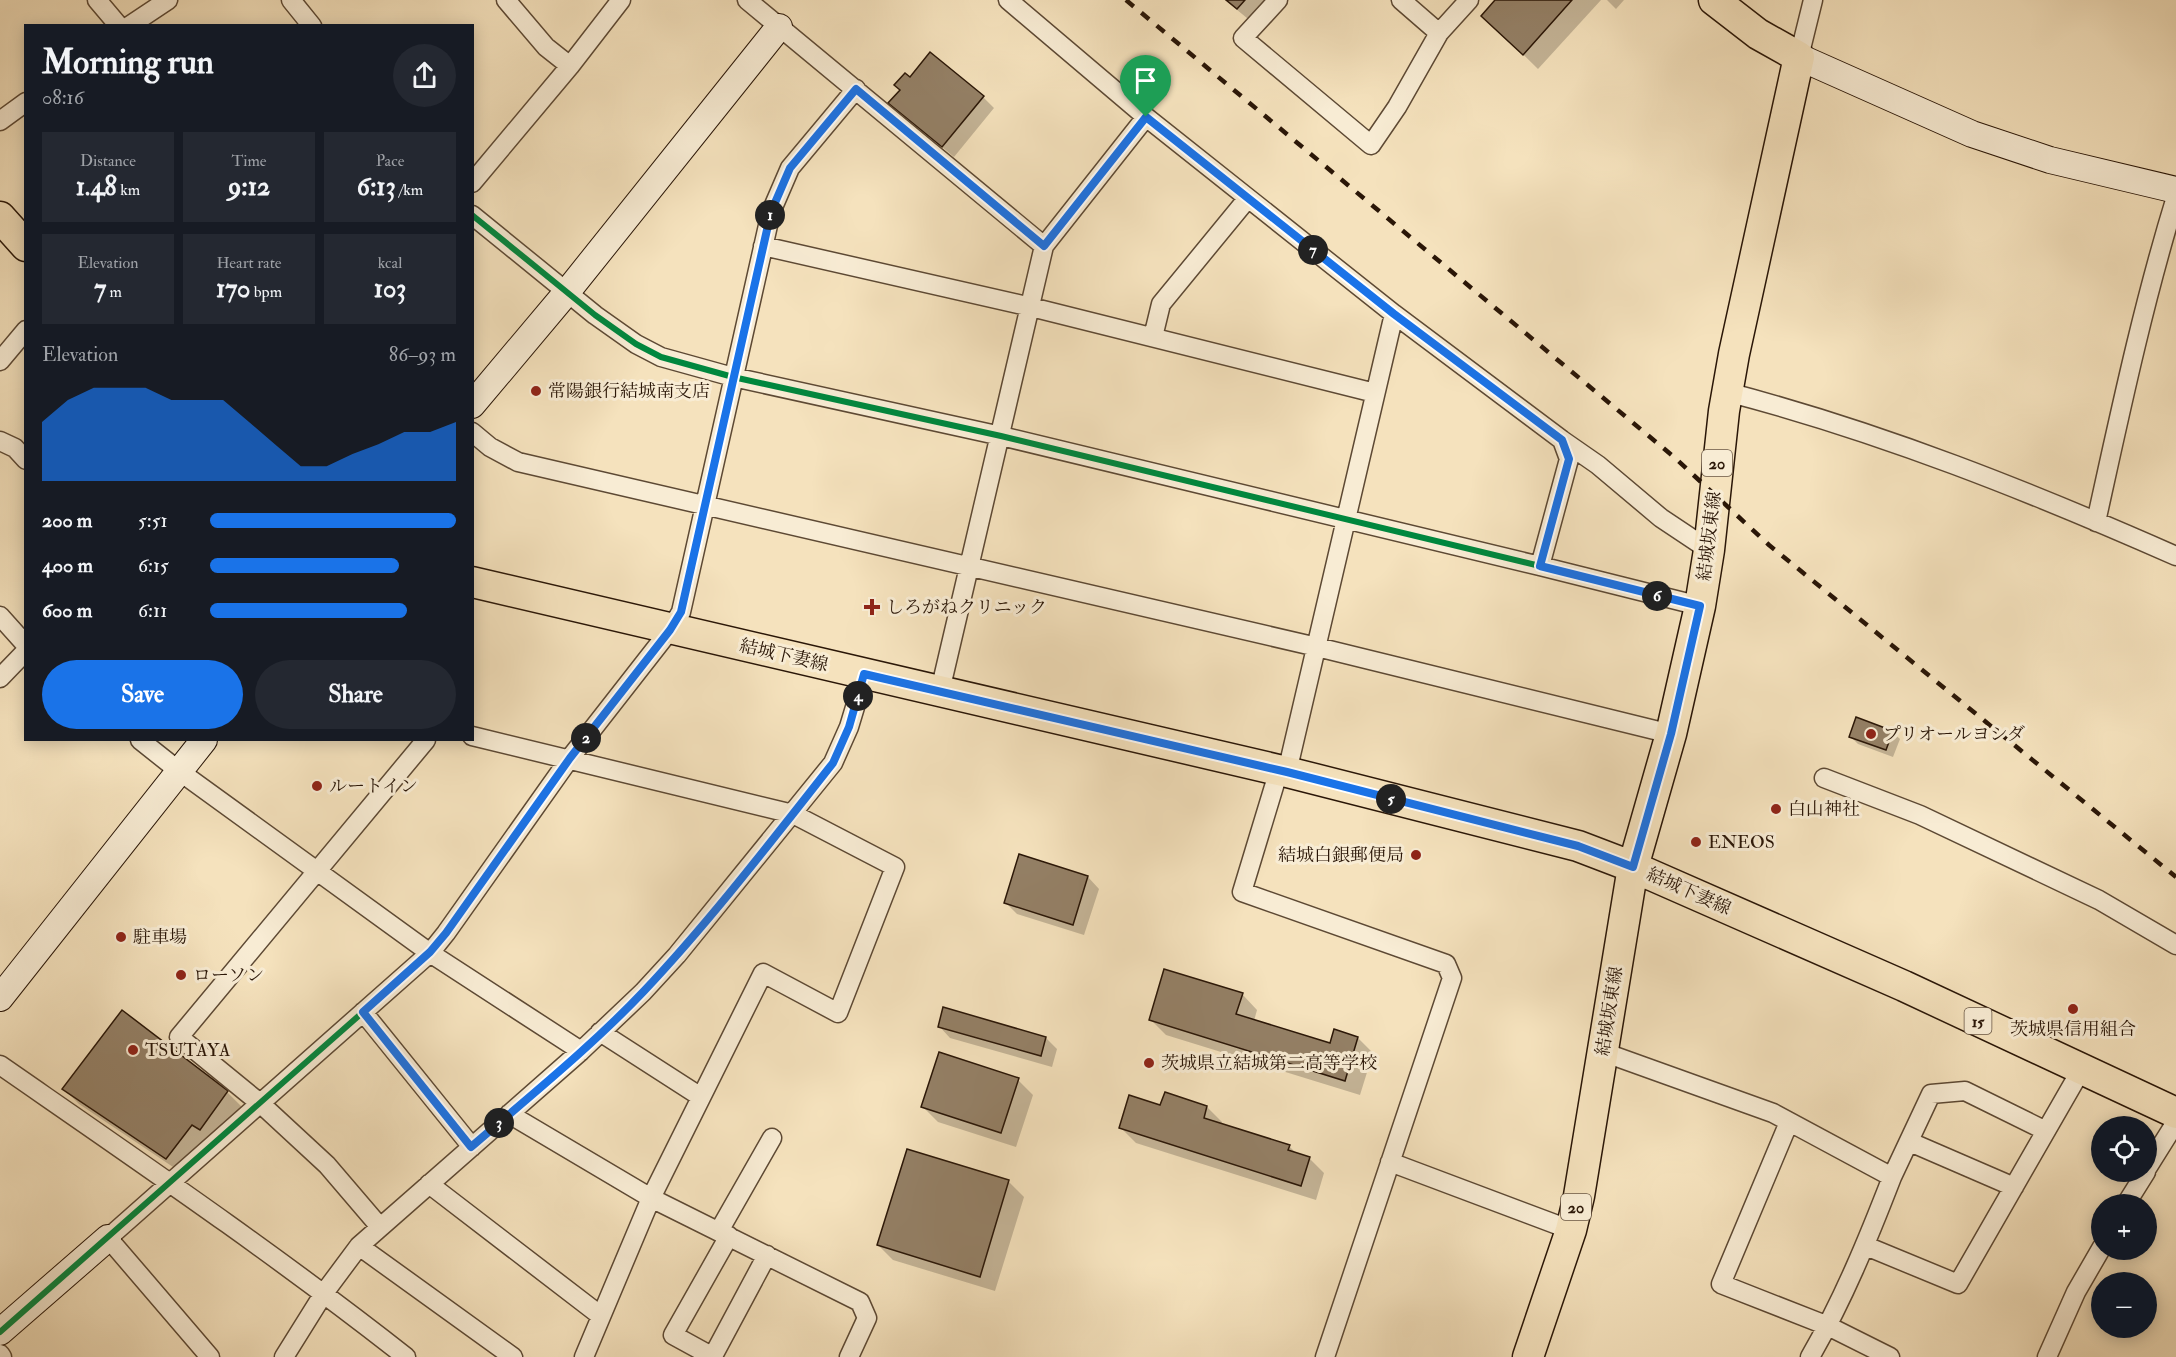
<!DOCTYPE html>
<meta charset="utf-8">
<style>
:root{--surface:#171b24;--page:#242831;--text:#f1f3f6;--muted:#9ea1a6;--accent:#1a73e8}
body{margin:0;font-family:"IM FELL Double Pica","Noto Serif JP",serif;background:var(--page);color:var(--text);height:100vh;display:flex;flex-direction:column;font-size:22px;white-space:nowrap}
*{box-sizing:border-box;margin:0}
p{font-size:20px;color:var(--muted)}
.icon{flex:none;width:33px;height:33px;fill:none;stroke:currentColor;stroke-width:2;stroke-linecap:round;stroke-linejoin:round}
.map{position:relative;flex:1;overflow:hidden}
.drawer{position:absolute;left:24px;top:24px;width:450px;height:717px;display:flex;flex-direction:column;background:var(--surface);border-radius:0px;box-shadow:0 3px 15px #0003}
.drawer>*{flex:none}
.tools{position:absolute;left:2091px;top:1116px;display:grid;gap:12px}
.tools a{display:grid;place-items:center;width:66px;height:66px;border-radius:50%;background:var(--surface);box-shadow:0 3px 15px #0003;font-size:30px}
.pin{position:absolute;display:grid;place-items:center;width:51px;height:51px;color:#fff;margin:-62px -26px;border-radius:50% 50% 50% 0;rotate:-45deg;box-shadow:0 0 6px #0007}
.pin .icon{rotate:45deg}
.km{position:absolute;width:30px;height:30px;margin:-15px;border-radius:50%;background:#222;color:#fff;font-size:16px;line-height:30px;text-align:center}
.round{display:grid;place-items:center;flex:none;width:63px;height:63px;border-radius:32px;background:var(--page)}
.summary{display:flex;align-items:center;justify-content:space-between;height:102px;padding:0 18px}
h1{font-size:33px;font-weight:700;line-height:45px}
.metrics{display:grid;grid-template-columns:repeat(3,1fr);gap:9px;height:102px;padding:6px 18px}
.metrics div{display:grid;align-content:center;border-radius:0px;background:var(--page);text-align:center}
.metrics b{font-size:26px;font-weight:700}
.metrics small{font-size:16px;font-weight:400}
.metrics p{font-size:16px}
.chart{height:168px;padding:12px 18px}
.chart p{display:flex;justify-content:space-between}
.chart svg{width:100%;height:108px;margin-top:6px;fill:var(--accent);opacity:.7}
.action{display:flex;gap:12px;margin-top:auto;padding:12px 18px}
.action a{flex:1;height:69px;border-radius:36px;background:var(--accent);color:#fff;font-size:24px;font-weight:700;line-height:69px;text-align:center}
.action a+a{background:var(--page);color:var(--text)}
ul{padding:0 18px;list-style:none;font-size:20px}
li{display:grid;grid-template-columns:96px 72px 1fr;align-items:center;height:45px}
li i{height:15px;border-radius:8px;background:var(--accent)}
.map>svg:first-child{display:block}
.shadow{fill:#0003}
.building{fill:#948066;stroke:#2a1607;stroke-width:1.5}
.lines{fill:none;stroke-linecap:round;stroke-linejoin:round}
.street-casing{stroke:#5d4934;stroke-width:21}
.secondary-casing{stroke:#2a1607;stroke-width:28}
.primary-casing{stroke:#2a1607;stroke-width:33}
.street{stroke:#f8ecd4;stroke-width:18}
.secondary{stroke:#f8ecd4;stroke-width:26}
.primary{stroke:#f5e2bd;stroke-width:30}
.rail{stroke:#2a1607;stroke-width:4.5;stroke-dasharray:10 10;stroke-linecap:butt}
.cycleway-casing{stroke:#f8ecd4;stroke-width:10}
.cycleway{stroke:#00873e;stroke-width:6}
.route-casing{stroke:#fff;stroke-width:12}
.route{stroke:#1a73e8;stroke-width:8}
.poi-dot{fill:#8f2418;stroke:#f8ecd4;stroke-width:2}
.labels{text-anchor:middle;stroke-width:6;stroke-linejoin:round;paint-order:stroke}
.shield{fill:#f8ecd4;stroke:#685644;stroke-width:1.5}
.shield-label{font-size:16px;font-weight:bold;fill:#2a1607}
.poi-label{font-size:18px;fill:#2a1607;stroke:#f8ecd4;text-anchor:start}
.street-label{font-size:18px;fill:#2a1607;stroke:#f8ecd4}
</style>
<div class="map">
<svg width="2176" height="1357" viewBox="0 0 2176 1357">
<rect width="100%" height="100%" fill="#f5e2bd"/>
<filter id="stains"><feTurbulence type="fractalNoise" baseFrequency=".00333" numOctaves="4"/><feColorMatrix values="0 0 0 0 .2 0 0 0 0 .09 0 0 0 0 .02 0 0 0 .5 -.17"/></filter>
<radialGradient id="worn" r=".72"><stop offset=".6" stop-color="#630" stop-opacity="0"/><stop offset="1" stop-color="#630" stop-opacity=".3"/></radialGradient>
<path class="shadow" d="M1225,0H1272L1253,23Z
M1497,0H1601L1538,69L1499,31Z
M1607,0H1624L1616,9Z
M910,79L983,97L994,108L954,157L890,103Z
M1892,732L1900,739L1893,757L1858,744L1851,737Z
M1020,856L1088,877L1099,889L1084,935L1017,914L1005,902Z
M1242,994L1257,1010L1254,1021L1331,1045L1358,1038L1373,1053L1360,1095L1166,1035L1150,1019Z
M939,1026L1046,1038L1057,1049L1052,1067L950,1038Z
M1018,1080L1033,1095L1016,1147L938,1122L923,1107Z
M64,1089L227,1092L242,1107L216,1144L182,1173L79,1104Z
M1161,1107H1207L1222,1122L1221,1125L1289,1146L1298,1155L1309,1158L1324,1173L1316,1200L1136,1143L1121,1128Z
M907,1150L1009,1182L1024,1197L995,1291L893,1260L878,1245Z"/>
<path class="building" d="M1226,0H1245L1237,9Z
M1495,0H1572L1523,55L1481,16Z
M930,52L984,96L942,147L888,103L900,90L894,85L905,73L910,77Z
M1856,717L1893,731L1886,750L1849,737Z
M1019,854L1088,876L1073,925L1004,903Z
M1164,969L1243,993L1236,1014L1330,1043L1334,1029L1358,1037L1345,1081L1149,1020Z
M943,1007L1046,1037L1041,1056L938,1027Z
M122,1010L228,1091L200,1130L192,1125L166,1159L62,1089Z
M939,1052L1019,1078L1001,1133L921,1107Z
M1165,1092L1207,1106L1204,1118L1290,1145L1288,1150L1310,1157L1301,1186L1119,1128L1129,1095L1160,1105Z
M907,1149L1009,1180L980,1277L877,1245Z"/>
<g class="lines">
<g class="street-casing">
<path id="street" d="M97,0L119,26
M291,0L312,26
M506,0L546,47L570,66
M747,0L1044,246L940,691
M1008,0L1146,117L1394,314L1562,440L1598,465L1661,518L1709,550
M1278,0L1243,38L1371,145L1397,107L1439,33L1469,0
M1401,0L1439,33
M129,26L168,0
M1799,57L1813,0
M0,121L26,102
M472,183L570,66L621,0
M472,215L595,315L636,344L661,357L733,377L1001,436L1540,566L1700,606
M763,246L1031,307L1375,393
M1044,246L1146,117
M1153,337L1161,304L1248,198
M0,361L26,330
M1727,392C1881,432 2031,492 2176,556
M472,432L490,447L518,462L1317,647L1671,734
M0,441L15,448L26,460
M2096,522C2120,413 2143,304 2176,197
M1540,566L1569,459L1562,440
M0,616L26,645
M0,678L26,651
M472,736L793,814L895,867L838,1013L763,973L651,1198L509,1114
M140,740L179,771L430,953L581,1051
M1279,770L1242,892L1446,964L1452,978L1325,1357
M1287,772L1394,314
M1824,778L1920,815L2099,900L2176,945
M363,1012L472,1147
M600,1032L701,1097
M1603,1052L1773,1113L1892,1177C1868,1239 1843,1300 1810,1357
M0,1065C137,1160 275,1254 406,1357
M1789,1122L1721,1284L1828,1326L1890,1357
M1910,1142L2014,1187
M1390,1162L1571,1230
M2146,1170L2176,1122
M1892,1177L1931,1094L1965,1091L2046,1131
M429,1184L601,1316
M2126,1204L2146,1172
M380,1227L327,1165L261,1104L179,1037L426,740
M719,1231L772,1138
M359,1246L513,1357
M1866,1246L1958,1284L2081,1070
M0,1354L2,1357
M713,1356L767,1255
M210,1357L108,1238L430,953L446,933L570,758L670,630L681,612L771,212L790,168L856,89
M284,1357L324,1293L359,1246L581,1051L643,992L677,955L833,763L849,727L865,674
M584,1357L651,1198L860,1302L867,1318L849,1357
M713,1357L673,1335L729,1236
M2047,1357L2076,1292L2102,1247"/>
</g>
<g class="secondary-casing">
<path id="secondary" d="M1799,57L1972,134L2050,160L2176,190
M472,405L567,292L779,27
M0,998L204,740
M0,1332L108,1238"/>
</g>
<g class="primary-casing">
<path id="primary" d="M0,217L26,246
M472,582L1287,772L1578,846L1633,867L1904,986L2176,1113
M1528,1357L1571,1230L1579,1196L1633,867L1671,734L1700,606L1709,550L1724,411L1734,354L1799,57L1758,34L1714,0"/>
</g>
<use href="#street" class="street"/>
<use href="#secondary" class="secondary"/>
<use href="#primary" class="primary"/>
<path class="rail" d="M1126,0L1674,457L1769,545L2176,877"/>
<g class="cycleway-casing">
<path id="cycleway" d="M472,215L595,315L636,344L661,357L733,377L1001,436L1540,566L1700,606
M0,1332L430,953L446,933L570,758L670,630L681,612L771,212L790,168L856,89"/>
</g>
<use href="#cycleway" class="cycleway"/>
</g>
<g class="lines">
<g class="route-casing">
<path id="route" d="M856,89L1044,246L1146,117L1394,314L1562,440L1569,459L1540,566L1700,606L1671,734L1633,867L1578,846L1287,772L864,674L849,727L833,763C773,839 711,920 644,991C591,1047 530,1096 471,1147L363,1012L430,952L446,933L570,758L670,630L681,612L771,212L790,168Z"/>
</g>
<use href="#route" class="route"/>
</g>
<g class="poi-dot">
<circle cx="536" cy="391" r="6"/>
<path d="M869 598h6v6h6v6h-6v6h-6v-6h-6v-6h6z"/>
<circle cx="1871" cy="734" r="6"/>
<circle cx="317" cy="786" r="6"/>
<circle cx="1776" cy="809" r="6"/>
<circle cx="1696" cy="842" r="6"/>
<circle cx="1416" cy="855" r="6"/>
<circle cx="121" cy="937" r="6"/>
<circle cx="181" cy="975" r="6"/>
<circle cx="2073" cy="1009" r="6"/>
<circle cx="133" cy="1050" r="6"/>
<circle cx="1149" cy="1063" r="6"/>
</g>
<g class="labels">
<g class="shield">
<rect x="1702" y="450" width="30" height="26" rx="4.5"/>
<rect x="1964.5" y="1008" width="27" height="26" rx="4.5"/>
<rect x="1561" y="1194" width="30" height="26" rx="4.5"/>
</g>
<g class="shield-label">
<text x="1717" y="469">20</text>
<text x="1978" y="1027">15</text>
<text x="1576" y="1213">20</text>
</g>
<g class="poi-label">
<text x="548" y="397">常陽銀行結城南支店</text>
<text x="886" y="613">しろがねクリニック</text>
<text x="1883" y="740">プリオールヨシダ</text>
<text x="329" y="792">ルートイン</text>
<text x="1788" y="815">白山神社</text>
<text x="1708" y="848">ENEOS</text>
<text x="1404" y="861" text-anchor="end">結城白銀郵便局</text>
<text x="133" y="943">駐車場</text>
<text x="193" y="981">ローソン</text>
<text x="2073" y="1035" text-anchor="middle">茨城県信用組合</text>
<text x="145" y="1056">TSUTAYA</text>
<text x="1161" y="1069">茨城県立結城第二高等学校</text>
</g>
<g class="street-label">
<text transform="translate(1709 536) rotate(-83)" y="6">結城坂東線</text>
<text transform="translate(784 655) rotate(13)" y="6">結城下妻線</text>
<text transform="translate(1689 891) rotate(24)" y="6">結城下妻線</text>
<text transform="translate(1609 1011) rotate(-81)" y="6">結城坂東線</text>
</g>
</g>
<rect width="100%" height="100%" filter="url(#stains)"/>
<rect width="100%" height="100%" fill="url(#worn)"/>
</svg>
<div class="tools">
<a><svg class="icon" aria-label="locate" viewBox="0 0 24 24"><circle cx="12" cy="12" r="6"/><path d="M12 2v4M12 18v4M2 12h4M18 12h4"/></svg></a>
<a>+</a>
<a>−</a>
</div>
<div class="pin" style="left:1146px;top:117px;background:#1e9e55"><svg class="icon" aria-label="arrive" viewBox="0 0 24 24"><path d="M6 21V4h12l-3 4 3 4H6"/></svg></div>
<b class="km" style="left:770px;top:215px">1</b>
<b class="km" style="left:586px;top:738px">2</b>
<b class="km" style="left:499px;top:1123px">3</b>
<b class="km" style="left:858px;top:696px">4</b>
<b class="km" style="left:1391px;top:799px">5</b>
<b class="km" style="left:1657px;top:596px">6</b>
<b class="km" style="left:1313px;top:250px">7</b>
<section class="drawer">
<div class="summary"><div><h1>Morning run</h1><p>08:16</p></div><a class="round"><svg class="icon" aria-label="share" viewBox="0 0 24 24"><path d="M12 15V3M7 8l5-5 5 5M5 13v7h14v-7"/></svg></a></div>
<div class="metrics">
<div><p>Distance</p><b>1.48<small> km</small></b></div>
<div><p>Time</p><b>9:12</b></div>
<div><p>Pace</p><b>6:13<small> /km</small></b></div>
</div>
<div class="metrics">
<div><p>Elevation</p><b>7<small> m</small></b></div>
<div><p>Heart rate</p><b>170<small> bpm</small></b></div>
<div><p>kcal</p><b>103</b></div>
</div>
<div class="chart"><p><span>Elevation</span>86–93 m</p>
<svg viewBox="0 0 160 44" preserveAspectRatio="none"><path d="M0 44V20L10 11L20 6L30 6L40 6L50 11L60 11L70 11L80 20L90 29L100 38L110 38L120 33L130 29L140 24L150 24L160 20V44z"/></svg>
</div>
<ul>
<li><b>200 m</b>5:51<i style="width:100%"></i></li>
<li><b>400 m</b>6:15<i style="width:77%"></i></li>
<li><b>600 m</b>6:11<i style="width:80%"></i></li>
</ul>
<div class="action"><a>Save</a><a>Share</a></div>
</section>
</div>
